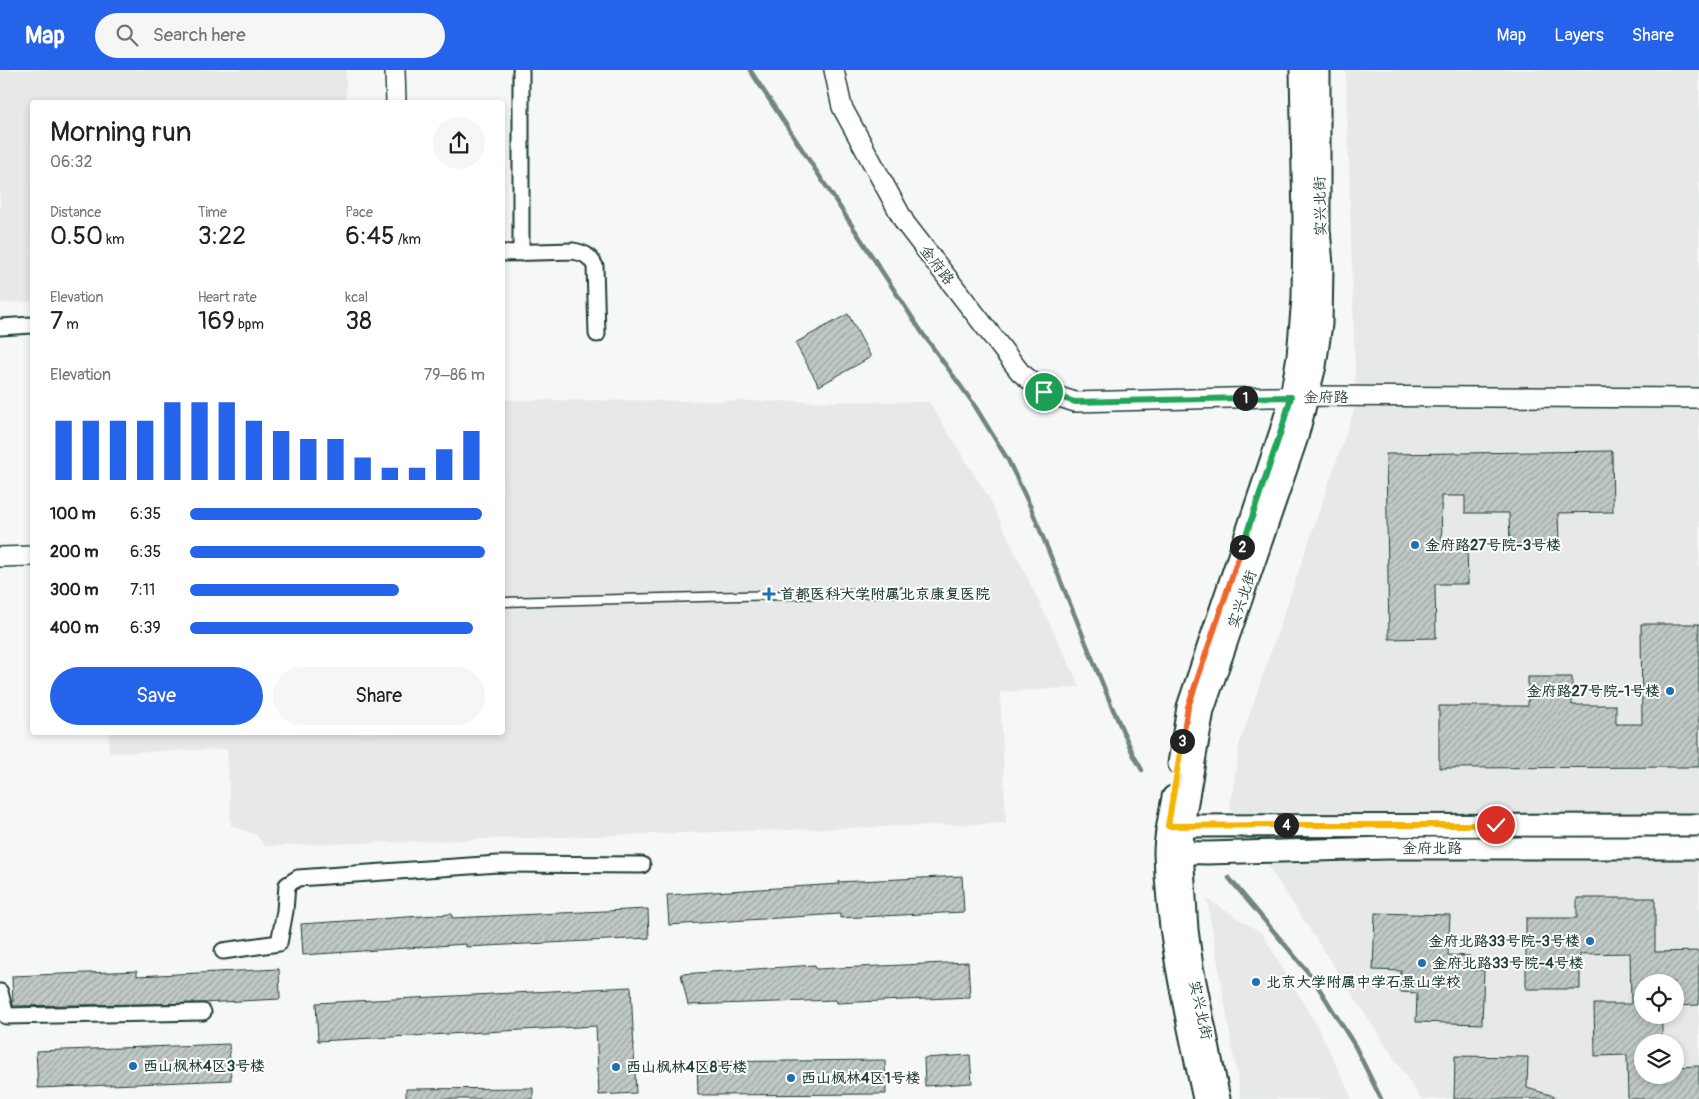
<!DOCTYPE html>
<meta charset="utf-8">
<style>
:root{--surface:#fff;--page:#f6f6f6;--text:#202124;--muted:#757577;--accent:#2563eb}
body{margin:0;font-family:Pangolin,"LXGW WenKai TC",sans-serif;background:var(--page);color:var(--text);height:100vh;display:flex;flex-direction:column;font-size:19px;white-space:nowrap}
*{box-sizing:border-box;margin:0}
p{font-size:16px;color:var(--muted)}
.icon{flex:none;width:28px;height:28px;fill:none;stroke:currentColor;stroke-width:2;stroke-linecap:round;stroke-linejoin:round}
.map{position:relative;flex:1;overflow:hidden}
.sheet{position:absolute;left:30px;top:30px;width:475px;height:635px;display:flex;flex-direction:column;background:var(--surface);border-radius:5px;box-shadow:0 2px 8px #0003}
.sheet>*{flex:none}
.buttons{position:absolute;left:1634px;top:904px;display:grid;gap:10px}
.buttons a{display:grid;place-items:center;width:50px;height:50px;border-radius:50%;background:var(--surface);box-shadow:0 2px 8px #0003;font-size:25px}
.pin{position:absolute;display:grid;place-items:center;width:42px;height:42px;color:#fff;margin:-21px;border:2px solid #fff;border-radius:50%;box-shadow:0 1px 5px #0007}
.km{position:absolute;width:25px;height:25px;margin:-12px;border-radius:50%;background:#222;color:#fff;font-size:14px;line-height:25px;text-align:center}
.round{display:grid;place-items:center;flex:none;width:52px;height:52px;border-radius:26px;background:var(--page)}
.head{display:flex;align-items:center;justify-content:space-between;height:85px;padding:0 20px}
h1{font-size:28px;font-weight:600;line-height:38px}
.figures{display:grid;grid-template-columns:repeat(3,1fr);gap:8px;height:85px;padding:5px 20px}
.figures div{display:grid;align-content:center}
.figures b{font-size:25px;font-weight:600}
.figures small{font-size:14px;font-weight:400}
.figures p{font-size:14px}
.chart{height:140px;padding:10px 20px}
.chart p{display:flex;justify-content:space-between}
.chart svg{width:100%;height:90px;margin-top:5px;stroke:var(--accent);stroke-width:6}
.action{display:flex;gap:10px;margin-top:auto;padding:10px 20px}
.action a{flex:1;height:58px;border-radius:30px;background:var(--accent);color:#fff;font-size:20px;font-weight:600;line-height:58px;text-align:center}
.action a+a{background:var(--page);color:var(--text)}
ul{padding:0 20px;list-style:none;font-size:16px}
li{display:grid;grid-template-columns:80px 60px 1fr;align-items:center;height:38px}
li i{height:12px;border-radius:6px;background:var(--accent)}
header{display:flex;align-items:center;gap:30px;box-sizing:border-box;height:70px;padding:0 25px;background:var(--accent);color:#fff}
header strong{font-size:24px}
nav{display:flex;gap:28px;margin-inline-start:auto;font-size:18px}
.search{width:350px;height:45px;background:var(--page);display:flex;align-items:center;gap:12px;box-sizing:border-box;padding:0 18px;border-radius:28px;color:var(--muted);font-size:19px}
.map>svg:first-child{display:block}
.built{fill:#e6e9e8;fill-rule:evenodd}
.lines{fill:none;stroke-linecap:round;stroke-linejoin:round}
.stream{stroke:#72857f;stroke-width:4.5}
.building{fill:url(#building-hatch);stroke:#1f3d34}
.service-casing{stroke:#1f3d34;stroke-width:11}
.minor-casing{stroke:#1f3d34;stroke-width:19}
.tertiary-casing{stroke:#1f3d34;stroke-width:22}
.secondary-casing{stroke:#1f3d34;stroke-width:25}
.service{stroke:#fff;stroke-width:8}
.minor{stroke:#fff;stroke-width:15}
.tertiary{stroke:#fff;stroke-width:19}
.secondary{stroke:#fff;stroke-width:21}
.split-1-casing{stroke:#fff;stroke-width:10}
.split-2-casing{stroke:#fff;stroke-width:10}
.split-3-casing{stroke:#fff;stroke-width:10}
.split-4-casing{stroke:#fff;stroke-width:10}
.split-5-casing{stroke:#fff;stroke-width:10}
.split-1{stroke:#22a559;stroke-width:6}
.split-2{stroke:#22a559;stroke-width:6}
.split-3{stroke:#f0652b;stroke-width:6}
.split-4{stroke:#f5b400;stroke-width:6}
.split-5{stroke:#f5b400;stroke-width:6}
.poi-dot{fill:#1f6fb2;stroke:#fff;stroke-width:2}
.labels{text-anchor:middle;stroke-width:4;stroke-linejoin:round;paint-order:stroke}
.street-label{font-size:15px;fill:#1f3d34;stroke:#fff}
.poi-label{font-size:15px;font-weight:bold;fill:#1f3d34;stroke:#fff;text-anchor:start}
</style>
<header>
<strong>Map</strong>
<div class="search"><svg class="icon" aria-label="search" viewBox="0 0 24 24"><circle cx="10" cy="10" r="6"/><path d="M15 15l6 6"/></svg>Search here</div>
<nav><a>Map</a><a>Layers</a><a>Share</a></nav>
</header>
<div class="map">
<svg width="1699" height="1029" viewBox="0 0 1699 1029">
<defs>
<pattern id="building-hatch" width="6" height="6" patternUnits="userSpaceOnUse" patternTransform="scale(1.25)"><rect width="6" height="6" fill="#c0c9c6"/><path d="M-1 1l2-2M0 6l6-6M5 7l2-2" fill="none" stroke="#9ba4a2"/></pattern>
</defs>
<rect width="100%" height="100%" fill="#f6f7f7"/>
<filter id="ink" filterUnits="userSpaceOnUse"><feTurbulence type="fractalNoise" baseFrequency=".02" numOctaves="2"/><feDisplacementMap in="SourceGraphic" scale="10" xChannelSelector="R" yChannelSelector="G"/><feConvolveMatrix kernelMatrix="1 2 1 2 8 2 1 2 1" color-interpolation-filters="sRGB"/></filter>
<g filter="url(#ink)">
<path class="built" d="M0,0H346V32H32V232L0,233Z
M1346,0H1699V1029H1421L1230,738L1240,672L1356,334ZM1642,912H1675V945H1642ZM1642,972H1675V1005H1642Z
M503,330L929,332L990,430L1080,617L1000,622L1006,753L265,776L256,765L231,755L227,679L109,683V663L502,662Z
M1207,829L1262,863L1320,961L1352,1029H1241Z"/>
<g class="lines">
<path class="stream" d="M750,0L923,264L973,333L1008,390L1031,438L1112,637L1134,686L1142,700
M1229,808L1312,907L1355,976L1381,1029"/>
</g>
<path class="building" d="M848,244L871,287L819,316L795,273Z
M1612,381L1613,442L1558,443L1559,473L1510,474L1509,443H1465V426H1441L1442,477L1467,476L1468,514H1435L1436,568L1389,569L1386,384Z
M1641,554H1699V697L1439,698V636H1528V607H1572V635H1616V654H1642Z
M962,806L964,842L840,848V844L669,855L667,825L839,814L838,812Z
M1577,828H1655V882L1699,881V935L1675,936V912H1642V945H1662V972H1642V1005H1675V997L1699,996V1029H1628L1627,985L1595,986L1594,934H1631L1630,883L1580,884V919H1526V848H1577Z
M648,839L649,868L466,877V874L303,885L301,854L452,844V848Z
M1375,843L1450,845L1448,885L1470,886V900H1484L1482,954L1416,952L1417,923L1400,922L1401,901L1373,900Z
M968,892L970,927L837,933L836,930L688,935L681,904L815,895L816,899Z
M279,899L280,929L202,933L13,936L12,906L137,901V906Z
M631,917L636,1023L599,1025L596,956L318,971L316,933Z
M229,974L231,1010L38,1018L36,981Z
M970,985L972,1013L925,1016L924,988Z
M1455,986L1528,987L1527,1018L1554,1026V1029H1454Z
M885,990L886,1024L698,1025L697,992Z
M533,1018V1029H406V1019Z"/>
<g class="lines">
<g class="service-casing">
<path id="service" d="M502,532L904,522"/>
</g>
<g class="minor-casing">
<path id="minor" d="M521,0V183
M502,183L573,181C584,183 589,185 595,196L597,264
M0,257L32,255
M223,881L279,873L285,841L287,815L298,808L498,794L642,795
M0,922L6,946L203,942"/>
</g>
<g class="tertiary-casing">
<path id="tertiary" d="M395,0L396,32
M834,0L842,37L905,153L1020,302L1044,322L1075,332L1308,326L1699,328
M0,487L32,486"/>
</g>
<g class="secondary-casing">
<path id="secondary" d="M1179,694L1188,637L1281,361L1291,327L1298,286L1303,228L1304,151L1301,0
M1173,727C1170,745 1165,765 1165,783C1167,867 1187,948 1204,1029
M1171,756L1699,755
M1169,782L1207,783L1387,778H1699
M1219,1029L1192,897L1187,860L1182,782L1183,755L1203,640L1297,367L1315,296L1321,254L1322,196L1319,159V0"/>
</g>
<use href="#service" class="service"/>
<use href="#minor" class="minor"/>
<use href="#tertiary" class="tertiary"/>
<use href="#secondary" class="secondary"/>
</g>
</g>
<g class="lines" filter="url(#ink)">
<g class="split-1-casing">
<path id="split-1" d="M1044,322L1075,332L1245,328"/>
</g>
<g class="split-2-casing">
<path id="split-2" d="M1242,477L1281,361L1291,327L1245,328"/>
</g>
<g class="split-3-casing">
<path id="split-3" d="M1182,671L1188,637L1242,477"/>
</g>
<g class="split-4-casing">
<path id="split-4" d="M1182,671L1168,756L1286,755"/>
</g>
<g class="split-5-casing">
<path id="split-5" d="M1286,755H1496"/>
</g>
<use href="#split-1" class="split-1"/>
<use href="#split-2" class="split-2"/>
<use href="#split-3" class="split-3"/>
<use href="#split-4" class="split-4"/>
<use href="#split-5" class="split-5"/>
</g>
<g class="poi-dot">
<circle cx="1415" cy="475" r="5"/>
<path d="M766.5 516.5h5v5h5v5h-5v5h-5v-5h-5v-5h5z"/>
<circle cx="1670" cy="621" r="5"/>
<circle cx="1590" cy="871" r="5"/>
<circle cx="1422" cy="893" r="5"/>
<circle cx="1256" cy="912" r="5"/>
<circle cx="133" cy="996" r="5"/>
<circle cx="616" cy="997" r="5"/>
<circle cx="791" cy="1008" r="5"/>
</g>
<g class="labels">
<g class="street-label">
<text transform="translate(1320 136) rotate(-91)" y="5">实兴北街</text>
<text transform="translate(937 195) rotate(52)" y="5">金府路</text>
<text x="1326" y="332">金府路</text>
<text transform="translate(1242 529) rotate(-71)" y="5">实兴北街</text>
<text x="1432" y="783">金府北路</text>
<text transform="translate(1201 940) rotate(78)" y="5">实兴北街</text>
</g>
<g class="poi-label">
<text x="1425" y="480">金府路27号院-3号楼</text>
<text x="780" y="529">首都医科大学附属北京康复医院</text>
<text x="1660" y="626" text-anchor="end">金府路27号院-1号楼</text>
<text x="1580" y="876" text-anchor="end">金府北路33号院-3号楼</text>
<text x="1432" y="898">金府北路33号院-4号楼</text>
<text x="1266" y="917">北京大学附属中学石景山学校</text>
<text x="143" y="1001">西山枫林4区3号楼</text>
<text x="626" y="1002">西山枫林4区8号楼</text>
<text x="801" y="1013">西山枫林4区1号楼</text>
</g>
</g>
</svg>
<div class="buttons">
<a><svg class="icon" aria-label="locate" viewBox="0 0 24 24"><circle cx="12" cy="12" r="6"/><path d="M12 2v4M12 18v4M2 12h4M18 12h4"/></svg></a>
<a><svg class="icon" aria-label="layers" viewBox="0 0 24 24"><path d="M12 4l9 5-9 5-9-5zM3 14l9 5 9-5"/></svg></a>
</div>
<div class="pin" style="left:1044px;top:322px;background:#1e9e55"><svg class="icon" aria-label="arrive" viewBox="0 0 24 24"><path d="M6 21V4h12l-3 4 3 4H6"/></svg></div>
<div class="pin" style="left:1496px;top:755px;background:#d93025"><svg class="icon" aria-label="check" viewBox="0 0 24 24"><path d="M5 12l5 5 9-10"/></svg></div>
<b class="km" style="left:1245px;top:328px">1</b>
<b class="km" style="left:1242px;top:477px">2</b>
<b class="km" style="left:1182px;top:671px">3</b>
<b class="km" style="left:1286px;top:755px">4</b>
<section class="sheet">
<div class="head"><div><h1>Morning run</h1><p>06:32</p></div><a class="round"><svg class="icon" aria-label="share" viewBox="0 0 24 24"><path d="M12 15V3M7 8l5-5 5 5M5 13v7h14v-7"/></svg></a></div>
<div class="figures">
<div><p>Distance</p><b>0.50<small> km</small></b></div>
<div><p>Time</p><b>3:22</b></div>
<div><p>Pace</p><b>6:45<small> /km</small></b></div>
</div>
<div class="figures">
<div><p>Elevation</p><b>7<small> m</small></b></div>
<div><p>Heart rate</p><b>169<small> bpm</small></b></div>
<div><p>kcal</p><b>38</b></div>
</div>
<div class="chart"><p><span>Elevation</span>79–86 m</p>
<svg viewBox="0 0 160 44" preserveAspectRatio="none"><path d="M5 44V15M15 44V15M25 44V15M35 44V15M45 44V6M55 44V6M65 44V6M75 44V15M85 44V20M95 44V24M105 44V24M115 44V33M125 44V38M135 44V38M145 44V29M155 44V20"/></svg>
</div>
<ul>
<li><b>100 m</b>6:35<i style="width:99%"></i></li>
<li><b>200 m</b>6:35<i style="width:100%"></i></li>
<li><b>300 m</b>7:11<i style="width:71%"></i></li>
<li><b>400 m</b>6:39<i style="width:96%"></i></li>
</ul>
<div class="action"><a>Save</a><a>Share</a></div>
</section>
</div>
